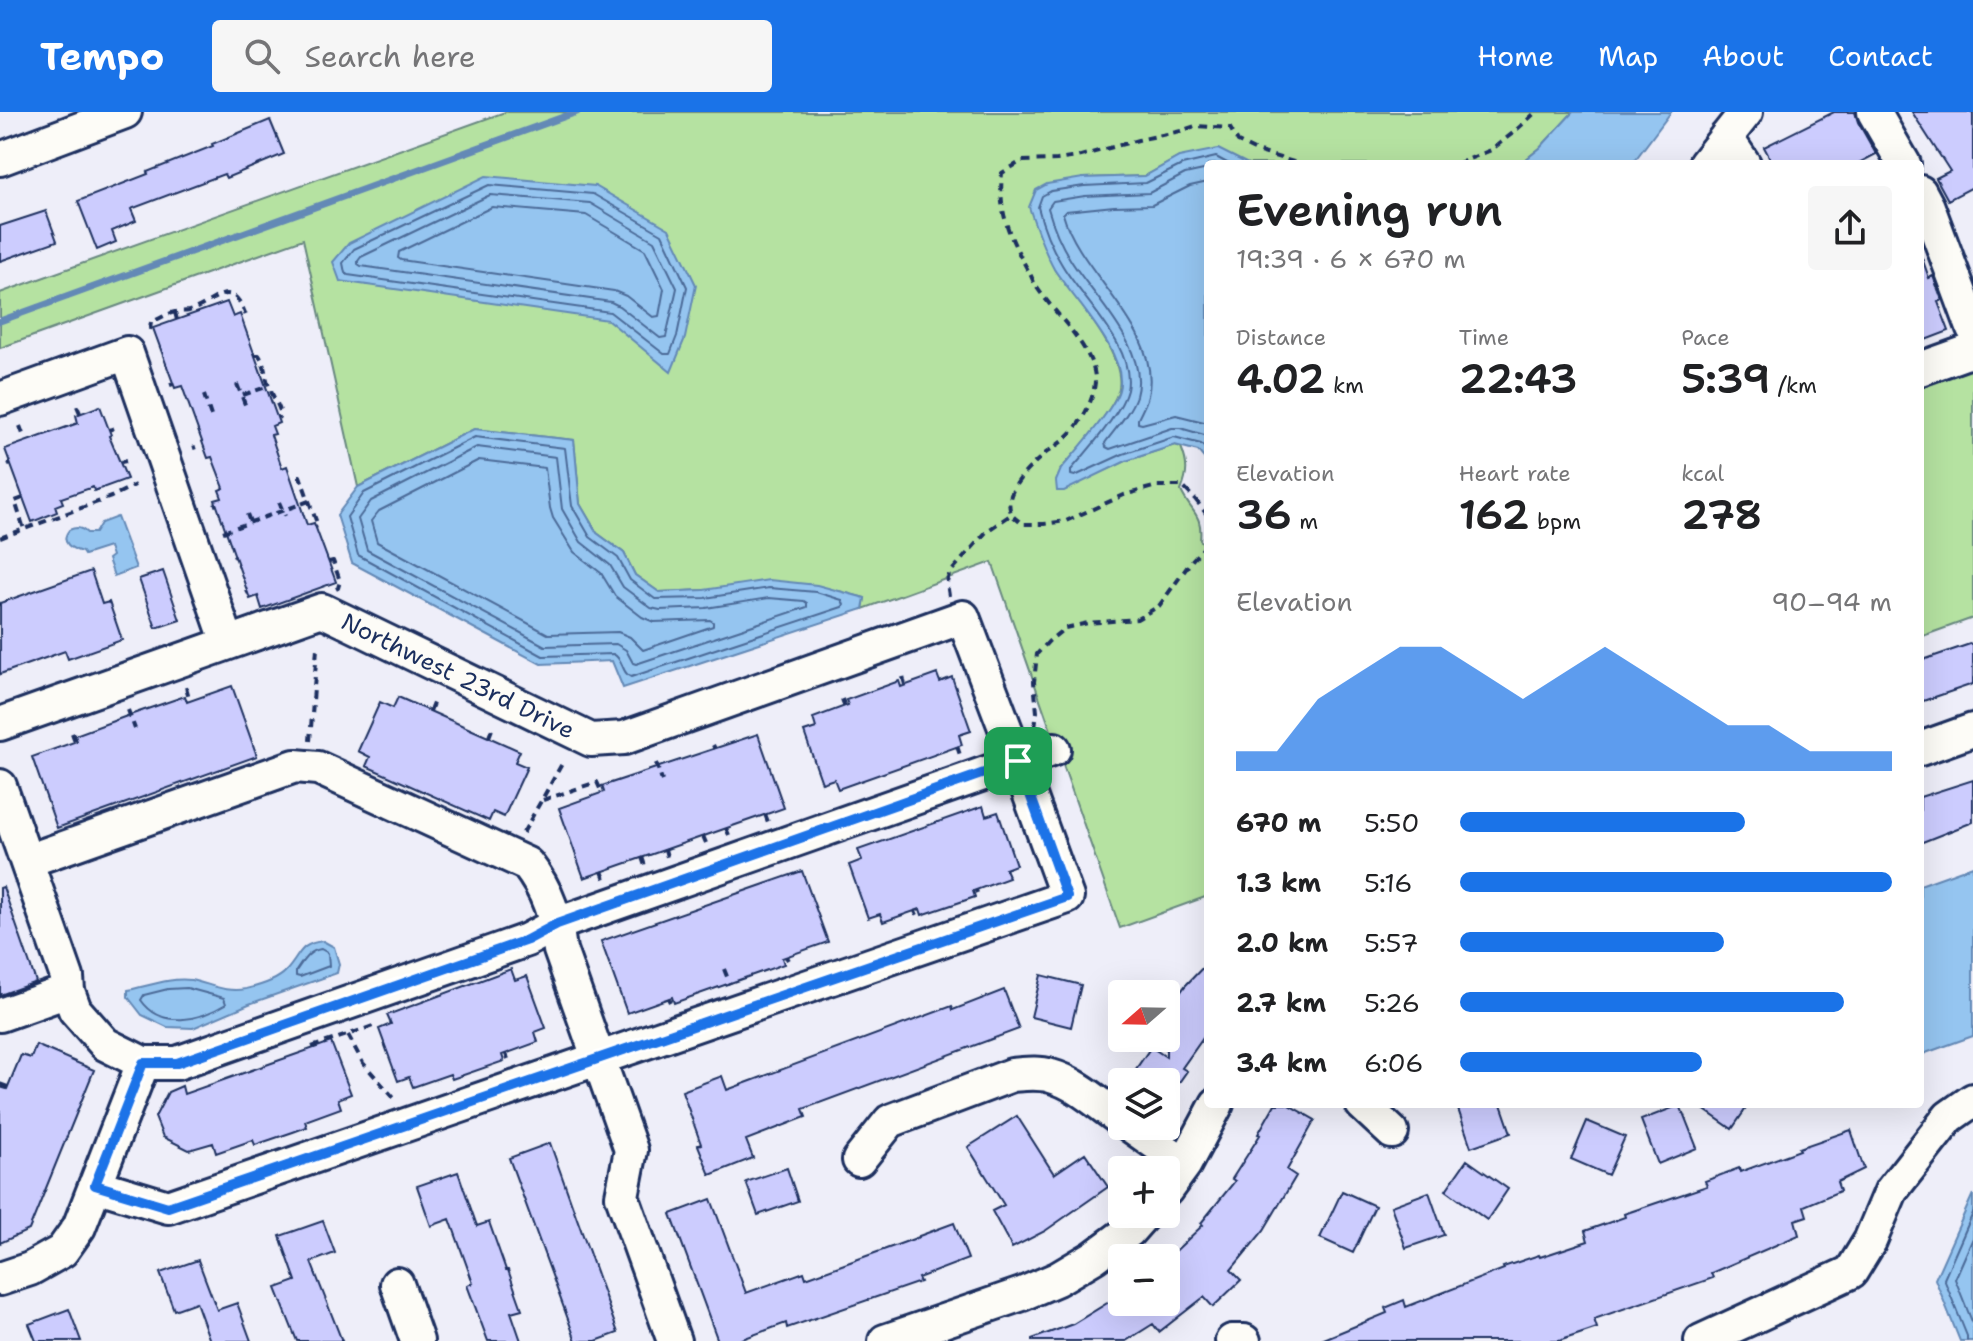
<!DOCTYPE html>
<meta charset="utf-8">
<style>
:root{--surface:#fff;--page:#f6f6f6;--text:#202124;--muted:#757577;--accent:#1a73e8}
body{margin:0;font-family:"Shantell Sans",sans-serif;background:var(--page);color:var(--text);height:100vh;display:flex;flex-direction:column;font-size:30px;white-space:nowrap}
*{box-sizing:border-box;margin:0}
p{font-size:26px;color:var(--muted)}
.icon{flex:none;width:44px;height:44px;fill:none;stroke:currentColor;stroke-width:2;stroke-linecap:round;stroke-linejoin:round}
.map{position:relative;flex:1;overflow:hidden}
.side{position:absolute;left:1204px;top:48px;width:720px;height:948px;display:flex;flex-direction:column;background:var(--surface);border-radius:8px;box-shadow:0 8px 32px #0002}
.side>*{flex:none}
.needle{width:52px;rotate:250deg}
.fabs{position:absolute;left:1108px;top:868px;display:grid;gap:16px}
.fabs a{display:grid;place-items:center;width:72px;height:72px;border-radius:8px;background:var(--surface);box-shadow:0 8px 32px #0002;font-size:40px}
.pin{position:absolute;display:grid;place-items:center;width:68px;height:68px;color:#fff;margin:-34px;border-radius:16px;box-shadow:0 4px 12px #0006}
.round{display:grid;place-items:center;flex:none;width:84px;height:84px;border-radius:8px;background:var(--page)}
.summary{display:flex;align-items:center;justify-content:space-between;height:136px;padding:0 32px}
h1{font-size:44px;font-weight:600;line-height:60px}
.figures{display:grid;grid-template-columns:repeat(3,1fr);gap:12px;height:136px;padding:8px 32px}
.figures div{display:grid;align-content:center}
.figures b{font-size:40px;font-weight:600}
.figures small{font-size:22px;font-weight:400}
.figures p{font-size:22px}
.chart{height:224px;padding:16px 32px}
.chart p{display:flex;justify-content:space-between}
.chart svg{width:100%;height:144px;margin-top:8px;fill:var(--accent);opacity:.7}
ul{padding:0 32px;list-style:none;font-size:26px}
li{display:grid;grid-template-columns:128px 96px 1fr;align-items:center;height:60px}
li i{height:20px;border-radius:10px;background:var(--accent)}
header{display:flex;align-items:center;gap:48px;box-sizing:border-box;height:112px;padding:0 40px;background:var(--accent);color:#fff}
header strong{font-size:38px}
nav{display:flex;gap:44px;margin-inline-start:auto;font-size:28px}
.search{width:560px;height:72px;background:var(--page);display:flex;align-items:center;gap:20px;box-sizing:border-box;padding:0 28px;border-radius:8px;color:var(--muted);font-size:30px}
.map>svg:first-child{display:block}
.green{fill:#b5e2a1;stroke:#688880;stroke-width:2}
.water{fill:#95c5f0;stroke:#6489b6;stroke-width:2}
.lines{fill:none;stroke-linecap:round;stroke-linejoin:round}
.shore{stroke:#4c6b98;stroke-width:2}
.stream{stroke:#6489b6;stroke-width:7}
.building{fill:#ccccfe;stroke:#1b2f5e;stroke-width:2}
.minor-casing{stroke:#1b2f5e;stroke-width:38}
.path{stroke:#1b2f5e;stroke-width:4;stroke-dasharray:8 6;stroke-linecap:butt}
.minor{stroke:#fdfcf7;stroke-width:32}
.route-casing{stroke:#fff;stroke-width:16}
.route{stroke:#1a73e8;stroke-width:10}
.labels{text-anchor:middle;stroke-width:6;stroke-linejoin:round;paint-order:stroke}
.street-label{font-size:24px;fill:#1b2f5e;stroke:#fdfcf7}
</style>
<header>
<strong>Tempo</strong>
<div class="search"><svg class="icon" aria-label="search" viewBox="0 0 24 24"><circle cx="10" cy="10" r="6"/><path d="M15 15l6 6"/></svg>Search here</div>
<nav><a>Home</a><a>Map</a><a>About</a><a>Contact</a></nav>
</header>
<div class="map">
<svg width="1973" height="1229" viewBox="0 0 1973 1229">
<rect width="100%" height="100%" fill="#eeeef9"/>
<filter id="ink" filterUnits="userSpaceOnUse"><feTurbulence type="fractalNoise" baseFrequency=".0125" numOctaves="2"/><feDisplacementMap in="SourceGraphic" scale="16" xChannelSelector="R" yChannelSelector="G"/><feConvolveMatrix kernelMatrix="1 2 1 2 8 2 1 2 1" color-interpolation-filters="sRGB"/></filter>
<g filter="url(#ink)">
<path class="green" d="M505,0H1573L1540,36L1520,52H1248L1179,45L1145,64L1083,66L1054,157C1074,185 1125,241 1119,276C1115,297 1076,340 1061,357L1098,362L1126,349L1175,333L1181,335C1188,352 1188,362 1181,379C1191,401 1203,401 1200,428L1208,436V784L1120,816L992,450L863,497L865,486L839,479L704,478L659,480L635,463L624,441L597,421L580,392L574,328L474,317L358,375L303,127L0,236V181Z
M1973,254V506L1920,525V273Z"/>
<path class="water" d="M1573,0H1671L1632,52H1520L1540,36Z
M1218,37L1248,52H1208V351L1198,339L1175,333L1126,349L1064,379H1057L1056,369L1061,357C1075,341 1114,297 1119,278C1129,242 1072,186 1054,157C1043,137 1036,116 1029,95L1036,78L1047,72L1083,66L1145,64L1179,45Z
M486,64L595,74L669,117L696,173L685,226L671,260L608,208L340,169L333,150L349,131Z
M474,317L574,328L580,392L597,421L624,441L635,463L659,480L704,478L769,468L817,473L865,486L863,497L623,576L612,549L541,552L352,451L337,403L358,375Z
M117,405L136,456L114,464L108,447L112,444L109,435L84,443L82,440C72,437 59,431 69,418C76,415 81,415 87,421H95L101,411Z
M1973,754V924L1920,943V773Z
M323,829L334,835L339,852L337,861L249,892L193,916L167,915L142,903L128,885V878C148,874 171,865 191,868C210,872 225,881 246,877C259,874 277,869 286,859C301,843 298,832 323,829Z
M1973,1082V1229H1960L1935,1167Z"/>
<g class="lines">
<path class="shore" d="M1208,57L1185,62L1149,81L1085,84L1053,89L1048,96C1053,114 1060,131 1070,147C1092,184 1150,236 1136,284C1130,301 1116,316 1105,331L1106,335L1110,337L1172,316H1180L1208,324
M1208,70L1190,74L1152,93L1114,94L1066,99L1063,102C1080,163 1163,217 1148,284C1146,292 1141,300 1138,307V311L1142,312L1176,303L1208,311
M489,73L593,82L662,122L687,175L677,224L670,242H664L610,200L348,163L345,161L343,151L354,137Z
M490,83L590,91L654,129L677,176L666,225L660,226L619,194L611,190L361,154L358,152V149L361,145Z
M492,95L586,103L645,138L664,177L659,204L653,205L626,184L614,179L401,148L398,146L399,140Z
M475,325L565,336L572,394L590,425L618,446L630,468L655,487L705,486L769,476L816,480L842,488L844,493L842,495L631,565C621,561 624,547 613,542L543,544L358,443L347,405L364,381Z
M477,335L556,345L562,397L581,430L610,453L623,475L651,496L660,498L706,496L769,486L804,489L807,491V495L636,552L633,551L626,538L616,532L545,534L367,438L358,407L371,389Z
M1208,339L1201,332L1174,325L1123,342L1075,364L1071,363V358C1086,341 1122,300 1127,278C1136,234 1081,187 1061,151C1050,133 1043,115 1038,95L1042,84L1051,79L1084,74L1146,71L1182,53L1216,45L1229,52
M479,348L545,356L550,396L553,406L574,440L601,461L615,484L642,505L654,510L710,508L713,510V514L643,538L630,525L618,520L548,522L377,430L371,409L379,399Z
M321,837L328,841L329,854L300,865L296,864V859C303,849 308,839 321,837Z
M187,876L224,886L226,892C200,908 162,918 141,888L144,883L168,877Z
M1973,1126L1955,1167L1973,1212
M1967,1229V1224L1944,1167L1973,1101"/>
<path class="stream" d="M0,209L577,0"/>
</g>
<path class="building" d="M1834,0H1855L1858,10L1876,42L1857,52H1773L1764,35Z
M1912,0H1973V75L1948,88L1936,66L1950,59Z
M270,8L284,42L226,66L224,62L131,97L136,109L112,119L116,130L97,138L78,89L148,62L147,60L213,34L212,32Z
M46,99L57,129L0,149V114Z
M1920,146H1922L1929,166L1933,164L1942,188L1938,190L1949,219L1920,230Z
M227,190L233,205L240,202L279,311L272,314L275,322L271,323L282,356L287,354L307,413L314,411L336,470L262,497L258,484L250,487L215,388L222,386L219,378L224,376L212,345L208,346L182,274L175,276L153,216Z
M100,294L111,323L109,324L127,367L94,379L93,375L61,386L63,391L55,394L57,400L32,410L5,337L78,311L76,303Z
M91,459L102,492L109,490L122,528L68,547L65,539L0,562V491Z
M163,459L180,508L156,516L139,467Z
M1973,531V572L1920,590V549Z
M937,562L940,570L952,565L971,619L959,623L962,633L838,677L834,667L822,671L804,620L816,616L813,606L848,593L846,588L899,569L901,575Z
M232,574L257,644L57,716L32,645L77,629L75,623L127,604L185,584L187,590Z
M398,585L520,639L515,650L527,655L504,705L493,700L489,709L366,654L370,645L358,639L380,590L393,596Z
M758,622L784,696L584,766L559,696L604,680L602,674Z
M1973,668V710L1920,731V685Z
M983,694L986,704L998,700L1016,753L1005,757L1009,766L973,779L975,785L922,803L920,797L883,810L880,802L868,806L849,753L862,748L858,738Z
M802,759L828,830L782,846L784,852L674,891L672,885L627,901L601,829Z
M3,775L36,870L0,883V776Z
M1208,850V919L1182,956L1187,959L1166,989V970H1127L1151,935L1166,945V901L1185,874Z
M511,857L515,868L527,864L546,916L535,920L538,930L502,943L504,949L452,967L450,962L413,975L409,965L398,969L379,917L391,912L387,903Z
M1041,863L1081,873L1071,915L1031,905Z
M1004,878L1019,917L803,997L806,1005L746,1028L753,1046L710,1063L698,1033L701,1032L682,979L722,964L727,978L952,894L953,898Z
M331,930L351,982L338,987L341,996L305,1009L307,1015L293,1020L255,1033L253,1028L216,1041L213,1031L189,1038L163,1025L155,1005L168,980L182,974L184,982Z
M36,933L94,958L29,1118L0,1131V975L7,977L21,943L31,946Z
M1275,992H1287L1315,1008L1287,1058L1296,1064L1264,1118L1231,1158L1241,1168L1213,1195L1204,1185L1159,1220L1153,1212L1126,1229H1032V1227L1073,1212L1109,1190H1166V1148L1203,1113L1201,1111L1235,1069L1232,1067L1260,1023L1258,1022Z
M1472,992H1501L1511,1021L1471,1035L1458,997Z
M1696,992H1749L1732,1017Z
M1680,993L1697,1036L1658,1052L1641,1008Z
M1017,1004L1054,1062L1085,1041L1108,1075L1045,1119L1012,1136L992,1099L1004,1093L968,1035Z
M1587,1009L1625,1025L1608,1063L1571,1047Z
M1851,1018L1864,1057L1837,1070L1840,1079L1804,1094L1807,1104L1795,1108L1799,1123L1711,1161L1713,1166L1594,1207L1597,1216L1559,1229H1319L1387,1201L1385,1196L1404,1188L1406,1195L1504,1157L1503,1155L1539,1143L1540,1145L1588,1129L1585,1119L1625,1105L1624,1102L1707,1074L1705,1069L1739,1056L1740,1060L1800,1038L1799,1036Z
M550,1031L618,1221L596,1229H576L509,1046Z
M1467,1048L1508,1077L1487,1108L1446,1078Z
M787,1056L798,1089L758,1103L746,1070Z
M458,1060L477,1114L489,1110L506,1158H508L522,1197L511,1200L521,1229H488L467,1173L473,1171L450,1107L431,1114L417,1074Z
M1342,1079L1375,1094L1353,1141L1320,1126Z
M1429,1080L1444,1123L1406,1136L1391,1094Z
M711,1087L746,1181L804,1160L806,1166L919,1125V1124L954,1111L968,1147L918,1166L920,1170L787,1216L786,1211L737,1229H718L671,1102Z
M323,1109L335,1141L311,1150L342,1229H297L276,1176L296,1169L280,1124Z
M198,1148L217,1198L237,1191L251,1229H210L196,1190L174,1198L160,1161Z
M69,1197L81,1229H36L29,1212Z"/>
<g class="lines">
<g class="minor-casing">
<path id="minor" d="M1874,0L1904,52
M1726,25L1744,52
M0,47L125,0
M1705,52L1746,0
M1920,80L1928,95L1973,216
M1920,257L1973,238
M0,287L127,241L228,531
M0,612L322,498L591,628L624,626L963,505L1009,626L1067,785L168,1095L95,1073
M1920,637L1973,618
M0,674L67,865L68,879L75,898L105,932L143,951H177L527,828L557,812L574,806L1054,637
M27,749L295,654L318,656L527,752C548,779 556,805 560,838L631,1038L622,1084L674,1229
M0,903L68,879
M1362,992L1392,1020
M1131,1014L1185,1052
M859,1048L890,1009L1012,963C1025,962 1038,960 1051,964C1077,971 1100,993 1122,1008
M1166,1078L1185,1052L1217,992
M0,1167L30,1157L62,1139L79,1115L143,951
M397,1172L417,1229
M885,1229L1022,1182L1057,1167L1094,1145L1129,1119L1144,1102
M1232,1229H1244
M1701,1229L1851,1160L1870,1129L1891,1079L1949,1005L1973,988"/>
</g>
<path class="path" d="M1457,52L1491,38L1513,21L1536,0
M175,200L177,208
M150,218L151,210C159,207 167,202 175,200C180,199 184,200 189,199C213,192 232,162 246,204L242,207
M255,243H259C266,254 265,266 270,277C274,287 279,293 281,303L278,306
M237,272L246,295
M170,273L173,272
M204,283L212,307
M243,283L269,274
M77,294L80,301
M20,314L23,322
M109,318L114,316
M193,336L196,335
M121,350L126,349
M8,353L11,352
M298,364H300L318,414L315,415
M23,386L15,389L24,417
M279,390L285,404
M214,393L217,392
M247,402L252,415
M1208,404L1195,387L1182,374H1157L1124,383L1066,409L1044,412H1022C1019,409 1016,407 1013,404C1000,385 1025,359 1039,347C1048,338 1059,333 1068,324C1082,310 1093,290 1095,270C1097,239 1054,201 1038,177C1034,172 1032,165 1029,160C1010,126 998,102 1002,61L1022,49L1057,48L1077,45L1138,28L1181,19L1195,14L1230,16L1238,30L1256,39L1301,52
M223,420L309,389
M0,426L111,385L135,373
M233,445L235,444
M329,450L333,449L340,469L338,476L336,477
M246,481L248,480
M949,484L947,471L949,462L987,419L1012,402
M903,565L905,573
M186,575L190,589
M842,587L845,595
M128,598L135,617
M430,599L434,589
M1035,615L1037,600L1034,570L1037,542L1049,529L1065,516L1088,511L1137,507L1159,494L1193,447L1208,431
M72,621L75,629
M489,625L492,617
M310,629L317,536
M713,633L715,637
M957,634L960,643
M656,651L662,669
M543,688L597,670L602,681
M765,702L768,710
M726,716L729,723
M523,721L563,650
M703,724L706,731
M665,737L667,745
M642,745L645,754
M602,759L605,767
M976,778L977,781
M915,799L917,803
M786,845L788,848
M724,857L730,872
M668,886L670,890
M348,923L363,951L394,986
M312,935L373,914L372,911
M506,942L508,947
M0,972L8,975"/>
<use href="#minor" class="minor"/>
</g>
</g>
<g class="lines" filter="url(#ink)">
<g class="route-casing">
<path id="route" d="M1018,649L1067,785L168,1095L95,1073L143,951H177L527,828L557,812L574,806Z"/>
</g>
<use href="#route" class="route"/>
</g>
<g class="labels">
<g class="street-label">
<text transform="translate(458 564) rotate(26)" y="8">Northwest 23rd Drive</text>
</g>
</g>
</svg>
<div class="fabs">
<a><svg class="needle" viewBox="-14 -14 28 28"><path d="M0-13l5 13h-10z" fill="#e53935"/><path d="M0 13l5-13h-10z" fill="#757577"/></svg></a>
<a><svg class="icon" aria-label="layers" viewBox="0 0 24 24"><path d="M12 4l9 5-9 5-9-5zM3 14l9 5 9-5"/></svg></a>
<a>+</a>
<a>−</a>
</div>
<div class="pin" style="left:1018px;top:649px;background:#1e9e55"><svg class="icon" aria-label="arrive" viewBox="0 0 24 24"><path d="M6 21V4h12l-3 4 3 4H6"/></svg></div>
<section class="side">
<div class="summary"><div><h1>Evening run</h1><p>19:39 · 6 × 670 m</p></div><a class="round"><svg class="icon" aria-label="share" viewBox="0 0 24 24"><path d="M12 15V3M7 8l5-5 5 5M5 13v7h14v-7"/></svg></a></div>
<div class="figures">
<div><p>Distance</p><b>4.02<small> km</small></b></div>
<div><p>Time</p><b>22:43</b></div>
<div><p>Pace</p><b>5:39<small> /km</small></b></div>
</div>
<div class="figures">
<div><p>Elevation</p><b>36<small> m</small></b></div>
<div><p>Heart rate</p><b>162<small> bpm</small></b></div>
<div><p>kcal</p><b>278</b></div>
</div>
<div class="chart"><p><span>Elevation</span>90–94 m</p>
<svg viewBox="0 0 160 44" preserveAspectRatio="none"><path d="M0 44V38L10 38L20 22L30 14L40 6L50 6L60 14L70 22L80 14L90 6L100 14L110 22L120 30L130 30L140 38L150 38L160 38V44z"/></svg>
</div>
<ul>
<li><b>670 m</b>5:50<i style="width:66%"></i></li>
<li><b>1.3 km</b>5:16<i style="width:100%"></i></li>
<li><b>2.0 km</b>5:57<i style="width:61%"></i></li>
<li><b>2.7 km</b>5:26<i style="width:89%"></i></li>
<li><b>3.4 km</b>6:06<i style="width:56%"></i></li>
</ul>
</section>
</div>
